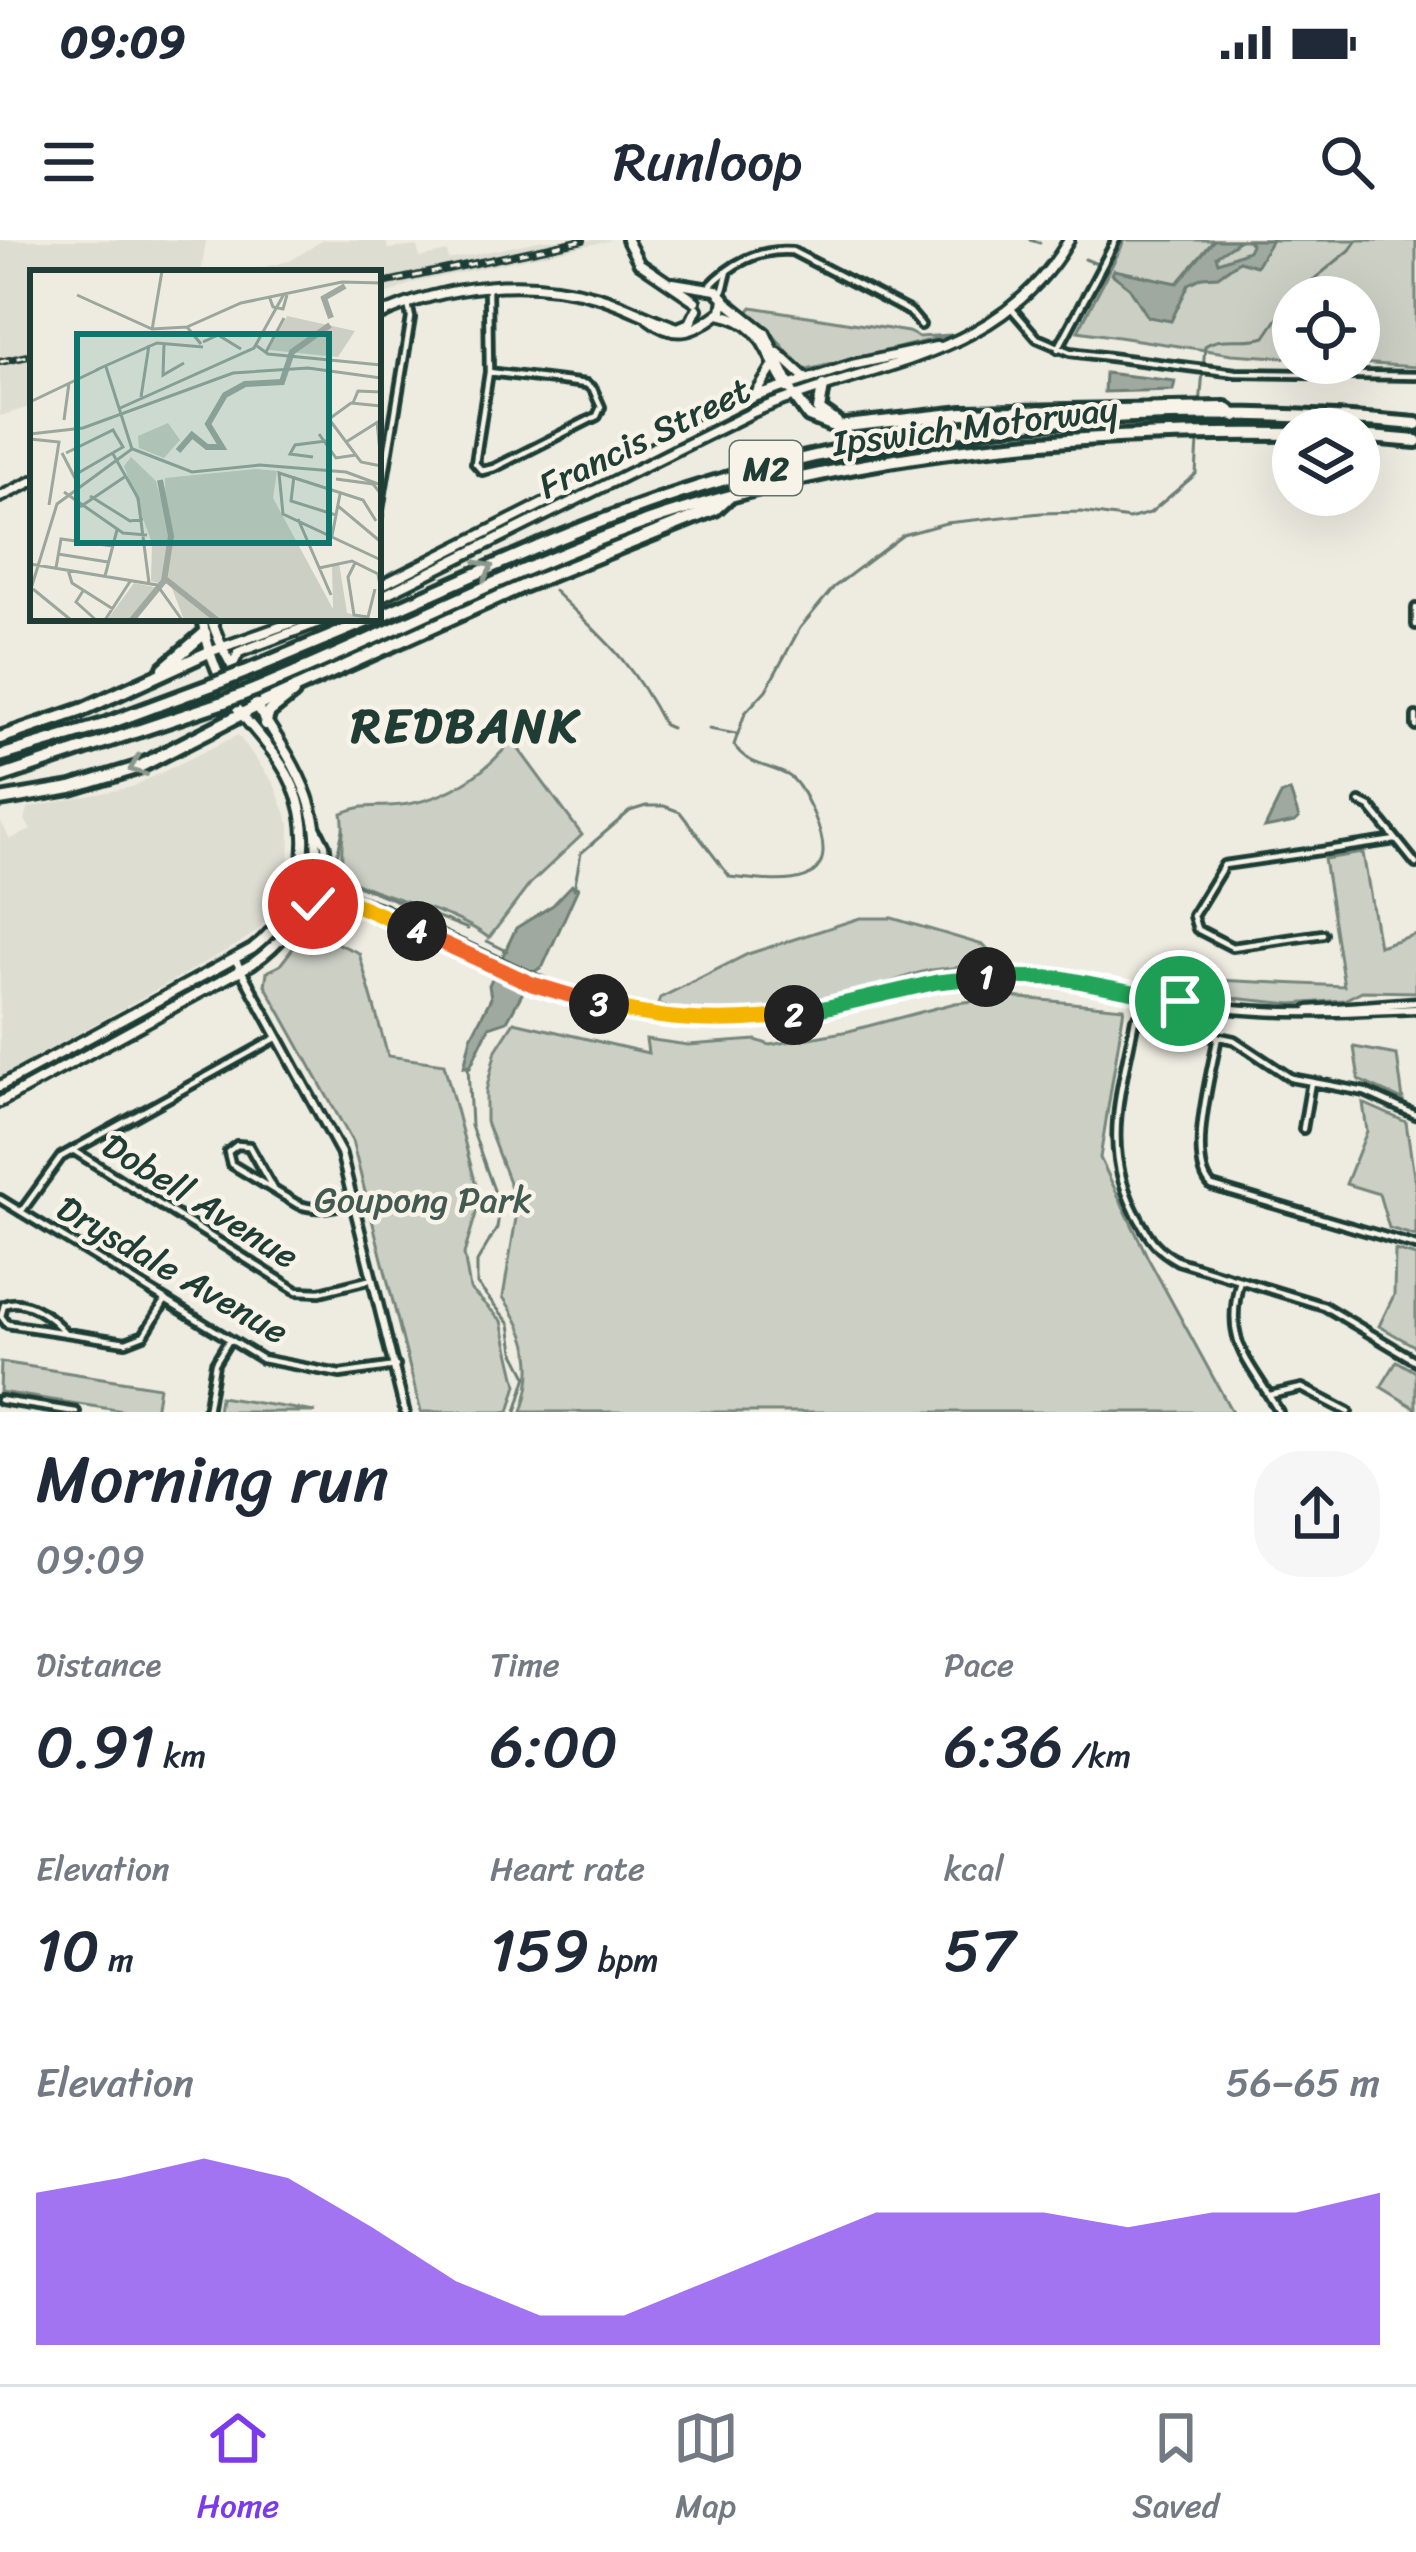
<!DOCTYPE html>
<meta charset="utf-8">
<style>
:root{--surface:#fff;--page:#f6f6f7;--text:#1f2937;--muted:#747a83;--line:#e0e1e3;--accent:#7c3aed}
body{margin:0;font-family:Sriracha,sans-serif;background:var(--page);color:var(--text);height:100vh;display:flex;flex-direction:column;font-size:45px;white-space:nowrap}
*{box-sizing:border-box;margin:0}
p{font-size:39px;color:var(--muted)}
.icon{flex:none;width:66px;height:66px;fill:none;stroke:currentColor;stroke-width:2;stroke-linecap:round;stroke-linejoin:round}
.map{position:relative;height:1172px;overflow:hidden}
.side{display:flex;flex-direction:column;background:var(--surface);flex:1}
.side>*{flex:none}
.tools{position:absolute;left:1272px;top:36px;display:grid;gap:24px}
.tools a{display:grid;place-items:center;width:108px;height:108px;border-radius:50%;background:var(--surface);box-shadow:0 12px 48px #0002;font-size:60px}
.pin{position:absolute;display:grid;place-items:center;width:102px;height:102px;color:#fff;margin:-51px;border:6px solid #fff;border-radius:50%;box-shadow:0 3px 12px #0007}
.km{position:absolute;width:60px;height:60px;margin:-30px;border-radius:50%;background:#222;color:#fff;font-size:33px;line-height:60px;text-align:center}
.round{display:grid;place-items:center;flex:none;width:126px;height:126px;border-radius:48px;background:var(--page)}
.head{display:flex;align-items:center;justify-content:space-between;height:204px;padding:0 36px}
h1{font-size:66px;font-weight:600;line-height:90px}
.stats{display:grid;grid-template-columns:repeat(3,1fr);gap:18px;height:204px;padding:12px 36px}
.stats div{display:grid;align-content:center}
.stats b{font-size:60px;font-weight:600}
.stats small{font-size:33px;font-weight:400}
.stats p{font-size:33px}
.chart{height:336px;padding:24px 36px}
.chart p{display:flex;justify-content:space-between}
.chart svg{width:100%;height:216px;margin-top:12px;fill:var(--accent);opacity:.7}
.status{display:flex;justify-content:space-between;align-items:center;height:84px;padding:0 60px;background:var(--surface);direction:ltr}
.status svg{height:33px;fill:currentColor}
header{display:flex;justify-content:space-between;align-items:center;height:156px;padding:0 36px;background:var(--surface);font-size:54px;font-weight:600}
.tab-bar{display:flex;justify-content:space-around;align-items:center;height:168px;border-top:3px solid var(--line);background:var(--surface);font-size:33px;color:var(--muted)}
.tab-bar a{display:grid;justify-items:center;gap:6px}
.tab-bar .current{color:var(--accent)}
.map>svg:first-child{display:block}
.built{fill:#ddddd2}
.green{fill:#cccfc4;stroke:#76867c;stroke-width:3}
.water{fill:#9fa99f;stroke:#6c7e74;stroke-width:3}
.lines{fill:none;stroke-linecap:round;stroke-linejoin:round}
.stream{stroke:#6c7e74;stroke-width:3}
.minor-casing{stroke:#1f3d34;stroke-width:14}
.tertiary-casing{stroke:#1f3d34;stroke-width:15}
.secondary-casing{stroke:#1f3d34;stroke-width:16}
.motorway-casing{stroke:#1f3d34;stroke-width:20}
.minor{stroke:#f7f3e8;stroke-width:4.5}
.tertiary{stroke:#f7f3e8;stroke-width:6}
.secondary{stroke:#f7f3e8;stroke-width:8}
.motorway{stroke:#f7f3e8;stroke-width:10}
.rail-casing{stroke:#1f3d34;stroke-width:8}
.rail{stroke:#f7f3e8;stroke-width:3;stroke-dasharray:9;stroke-linecap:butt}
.motorway-bridge-casing{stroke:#1f3d34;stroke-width:20;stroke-linecap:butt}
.motorway-bridge{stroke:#f7f3e8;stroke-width:10}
.oneway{stroke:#8b988e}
.split-1-casing{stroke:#fff;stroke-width:24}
.split-2-casing{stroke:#fff;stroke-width:24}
.split-3-casing{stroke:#fff;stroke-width:24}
.split-4-casing{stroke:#fff;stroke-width:24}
.split-5-casing{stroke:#fff;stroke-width:24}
.split-1{stroke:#22a559;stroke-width:15}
.split-2{stroke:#22a559;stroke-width:15}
.split-3{stroke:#f5b400;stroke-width:15}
.split-4{stroke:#f0652b;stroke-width:15}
.split-5{stroke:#f5b400;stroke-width:15}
.labels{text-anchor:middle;stroke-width:9;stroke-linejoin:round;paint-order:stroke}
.shield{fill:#f7f3e8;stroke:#60746a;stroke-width:3}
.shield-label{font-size:33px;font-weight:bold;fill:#1f3d34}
.street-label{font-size:36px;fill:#1f3d34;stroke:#f7f3e8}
.park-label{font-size:36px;fill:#425a51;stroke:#f7f3e8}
.district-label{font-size:48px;font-weight:bold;letter-spacing:3px;fill:#1f3d34;stroke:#f7f3e8}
.inset-river{fill:none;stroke:#9fa99f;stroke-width:6}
.inset-road{fill:none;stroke:#9ba69c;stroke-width:3}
.view{fill:#0f766e;fill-opacity:0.15;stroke:#0f766e;stroke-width:6}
.inset-edge{fill:none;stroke:#1f3d34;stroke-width:6}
</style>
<div class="status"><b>09:09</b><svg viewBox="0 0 49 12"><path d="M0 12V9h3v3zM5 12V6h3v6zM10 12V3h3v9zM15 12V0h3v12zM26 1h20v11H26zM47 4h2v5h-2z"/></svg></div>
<header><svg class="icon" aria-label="menu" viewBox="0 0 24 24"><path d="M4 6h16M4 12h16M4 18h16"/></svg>Runloop<svg class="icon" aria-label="search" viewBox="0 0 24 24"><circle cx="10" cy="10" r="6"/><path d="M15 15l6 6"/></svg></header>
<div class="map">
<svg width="1416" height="1172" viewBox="0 0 1416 1172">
<rect width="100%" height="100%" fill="#eeece1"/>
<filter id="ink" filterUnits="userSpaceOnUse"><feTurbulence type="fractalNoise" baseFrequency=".00833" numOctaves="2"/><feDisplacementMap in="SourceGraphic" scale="24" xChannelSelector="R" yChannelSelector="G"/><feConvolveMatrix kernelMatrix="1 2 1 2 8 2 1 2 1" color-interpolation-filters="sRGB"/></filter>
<g filter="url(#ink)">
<path class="built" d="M0,0H206L201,33H33V166L0,176Z
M323,0H386L388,9L417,6L420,18L447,12L449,20L543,0H612L413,43L378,58V33H236L290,21Z
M238,495L274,544L290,585L289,635L276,668L258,690L240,703L0,837V580L10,599L31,590L25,580L28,568L132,547Z"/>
<path class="green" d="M1125,0H1416V127L1359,123V57H1293V118L1232,114L1078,91Z
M752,67L908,92L919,97L951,95L803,131L766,86L748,72Z
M512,500L582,595L530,644L489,698C451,669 392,661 348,639C335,615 347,597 342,573C360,565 370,567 389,566C438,564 482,538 512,500Z
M1363,613L1379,706L1416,694V752L1362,751L1344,760L1292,764L1182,753L1169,748L1174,738L1344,746L1324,619Z
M860,678H892L983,705L993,715C972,731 955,726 932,730C911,733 890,744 869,749C814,764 712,784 658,764L660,758L748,714Z
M307,690L359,713L388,816L444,824L480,960L464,1014L470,1049L502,1081L517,1145L509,1172H421L352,901L265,745L267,732L280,725Z
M1011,757L1124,768L1100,918L1148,1018L1232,1172H522C538,1125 530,1097 503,1057L518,966L486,882V851L496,810L514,782L648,813L646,799L688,805L756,800L770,805L849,791L955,763Z
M1354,807L1397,815L1403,860L1359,840Z
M1363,863L1406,882L1416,950V996L1389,988L1379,954L1346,944L1367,891Z
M1395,1010L1416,1016V1107L1379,1086L1394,1055Z
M1397,1121L1416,1132V1172L1415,1168L1381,1147Z
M1,1122L159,1147L155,1172H130L0,1152Z
M220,1157L315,1172H218Z"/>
<path class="water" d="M1214,0H1240L1216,16L1218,22L1248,11L1251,4L1247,0H1272L1256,26L1239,21L1218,36L1203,37L1189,44L1171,81L1148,77L1129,47L1112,34L1114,30L1178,43Z
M1105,133L1175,141L1173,150L1104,152Z
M1290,551L1299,578L1295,582L1265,588L1281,555Z
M572,645L578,648L543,726L534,732L507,781L489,787L470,827H464L471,797L491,758L489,745L516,688L553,665Z"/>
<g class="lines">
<path class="stream" d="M1030,0L1040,3
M1085,19L1097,24
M1200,167L1205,106C1223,94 1245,104 1265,97L1292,57L1350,10L1357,0
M554,351C605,400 631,420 664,485L671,488
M709,489L736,494
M343,590L337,616L345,640L468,689
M574,649L581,613L630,571L646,566H664L680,572L730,637C783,643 847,652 814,575C809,564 800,543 789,536C770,525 747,526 734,505L745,473L766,450L800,388L834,347L903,295L946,283L1041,273L1082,272L1129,279L1150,273L1196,234L1198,201
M487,701L507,711
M468,825L471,886L500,967L497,988L477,1022V1044L510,1084L514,1111L527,1136L516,1172"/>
<g class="minor-casing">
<path id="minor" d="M708,48C730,24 759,8 792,11L910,72L921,85
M488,49L489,132L475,223L482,231L494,228L597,176L601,167L593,149L586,144L489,132
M722,54L728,31
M1012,69L1037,98L1070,112L1236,133L1416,136
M1058,109L1116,0
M378,276L411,78L408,64
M1416,368V385
M1416,476V486
M1360,562L1370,567L1416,624
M1323,694L1232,707L1197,689L1193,676L1224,625L1396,600
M1218,796C1212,831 1186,922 1212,946L1416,1006
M1416,875L1365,852L1291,838L1234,800L1135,779C1121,854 1099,912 1140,981C1151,1001 1158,1010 1178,1021L1324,1066L1416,1121
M1303,889L1311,842
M73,910L297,1051L320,1052L372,1039
M273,949L249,906L237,905L228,912L231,924L297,964C317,972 334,967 354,962
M0,959L262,1119L340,1134L396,1126
M21,972L61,917L278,797
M1240,1040C1223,1104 1248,1118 1279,1172
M65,1093C52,1077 24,1056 4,1065L1,1076L7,1084L126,1102L144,1095L165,1061
M1270,1155L1302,1148L1348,1172
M0,1160L76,1172
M207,1172L215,1123L229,1100"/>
</g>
<g class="tertiary-casing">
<path id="tertiary" d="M316,587L325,605L330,647
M299,642C325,658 356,664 384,676C509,732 623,794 766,779C854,770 936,733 1026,736C1094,738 1158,760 1224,768C1289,775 1352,772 1416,769
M307,643L382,669L543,743
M305,667L345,664
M235,719L341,913L405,1172
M1309,770L1416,762"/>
</g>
<g class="secondary-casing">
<path id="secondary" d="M627,0L639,23L695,61
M726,62L765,93L794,155
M719,74C767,84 764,114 787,148
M378,76C445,44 527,36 599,57C626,65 651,80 678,88L690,83L697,69
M649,79C678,102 697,90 722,71L724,58L716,50L673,43
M778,113L805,138
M754,157L774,125
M0,257L33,241
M378,347L754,157L852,125L936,107
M378,358L753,172C868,122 999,121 1069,0
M209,412L305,378
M232,426L239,412L330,378
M0,846L252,709C308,666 321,583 281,524C266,500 244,481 230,457C215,432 207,406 202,378
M0,862L252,724C279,705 299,682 309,651C346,544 239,472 211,378"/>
</g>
<g class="motorway-casing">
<path id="motorway" d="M823,146L819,170L836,182
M794,155L809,176L837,187L963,173L1225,168L1236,176
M1359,196L1416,201
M378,377C479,333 578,286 683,252C917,176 1172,162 1416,184
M164,428L205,393
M245,432L375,378
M254,450C391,394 523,323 664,276C866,209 1081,191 1293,194
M265,484L269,472L293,453
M0,498L82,470L209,412
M0,516L104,485L212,445
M0,537L221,463
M0,560L71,548L137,528L267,461L525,345L715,269L726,259"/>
</g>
<use href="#minor" class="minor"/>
<use href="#tertiary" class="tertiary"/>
<use href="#secondary" class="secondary"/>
<use href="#motorway" class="motorway"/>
<g class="rail-casing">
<path id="rail" d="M378,44L583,0
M0,122L33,115"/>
</g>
<use href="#rail" class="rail"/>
<g class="motorway-bridge-casing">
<path id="motorway-bridge" d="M212,445L245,432
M221,463L254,450"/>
</g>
<use href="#motorway-bridge" class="motorway-bridge"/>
</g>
<defs><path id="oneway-chevron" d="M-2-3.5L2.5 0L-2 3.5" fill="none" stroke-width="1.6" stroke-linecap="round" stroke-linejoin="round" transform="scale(3)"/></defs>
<g class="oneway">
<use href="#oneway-chevron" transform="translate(485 329) rotate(-24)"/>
<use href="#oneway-chevron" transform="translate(137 527) rotate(158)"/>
</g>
</g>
<g class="lines" filter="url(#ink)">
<g class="split-1-casing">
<path id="split-1" d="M986,737L1062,738L1180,761"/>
</g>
<g class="split-2-casing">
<path id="split-2" d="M794,775L937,742L986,737"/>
</g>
<g class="split-3-casing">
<path id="split-3" d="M599,764C663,782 728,784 794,775"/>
</g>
<g class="split-4-casing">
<path id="split-4" d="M417,691L532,744L599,764"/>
</g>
<g class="split-5-casing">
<path id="split-5" d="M313,664H355L417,691"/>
</g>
<use href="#split-1" class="split-1"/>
<use href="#split-2" class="split-2"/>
<use href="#split-3" class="split-3"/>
<use href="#split-4" class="split-4"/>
<use href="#split-5" class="split-5"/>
</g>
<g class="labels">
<rect class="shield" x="730" y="201" width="72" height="54" rx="9"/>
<g class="shield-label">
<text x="766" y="240">M2</text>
</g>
<g class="street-label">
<text transform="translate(975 185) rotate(-7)" y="13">Ipswich Motorway</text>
<text transform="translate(644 197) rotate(-26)" y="13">Francis Street</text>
<text transform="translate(201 960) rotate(32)" y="13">Dobell Avenue</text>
<text transform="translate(173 1029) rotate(30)" y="13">Drysdale Avenue</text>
</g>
<g class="park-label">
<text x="423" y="972">Goupong Park</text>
</g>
<g class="district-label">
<text x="466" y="502">REDBANK</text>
</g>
</g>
<g transform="translate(30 30)">
<rect width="351" height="351" fill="#eeece1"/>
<path d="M257,46L325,61L308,87L239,80ZM138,153L150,170L134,188L109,178L108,166ZM101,187L126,211L132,235L139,268L131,314L121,311L122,273L94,196ZM227,199L247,201L243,228L303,339L302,294L309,293L317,343L347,350H154L137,305L135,208ZM104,313L129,318L101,350H77Z" fill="#cccfc4"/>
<path class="inset-river" d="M301,48L294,28L315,16M148,181L162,165L177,177H192L178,154L195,125L215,114L252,112L262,82L300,55M134,308L187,350M102,350L134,311L141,266L130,210"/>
<path class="inset-road" d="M47,25L122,59L157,57M239,26L243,37L253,39L257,25M122,60L132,1M173,72L188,65L211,79M134,74L133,105L154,93M171,74L157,57L211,33L312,12L351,13M227,76L238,84L351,95M236,82L254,48M66,100L127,73L173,77M111,127L119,75M0,132L69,99M323,133L328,121L351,122M351,136L321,133L299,149L331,192L351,196M88,139L224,78L254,24M34,150L39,113M347,151L351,193M0,164L53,158L203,103L278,98L351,108M289,164L306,188L326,185M0,169L29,172L19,235M316,172L351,150M100,178L162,202L230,195L316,202L351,215M32,183L49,216M36,183L83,160L93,177L43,206M83,184L108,228L119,313M283,187L260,184L265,175L296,171M264,206L261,231L306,245M306,209L343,214L351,224M34,222L93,263L117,265M60,226L100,251L113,249M308,236L351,272M50,237L96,206M268,249L301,325M346,251L333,230L249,203L253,244L351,290M302,266L310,224M28,284L78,292M325,293L318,307L324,345L338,347L345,319M0,294L127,315L152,350M26,298L31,269L83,276M289,298L322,291L348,304L351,321M38,300L42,313L83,339M75,306L87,260M3,319L41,350M53,321L46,332L66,350M0,322L27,234L102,179L76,97M75,350L101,310"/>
<path class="view" d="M47,64H299V273H47Z"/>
<rect width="351" height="351" class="inset-edge"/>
</g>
</svg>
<div class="tools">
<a><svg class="icon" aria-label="locate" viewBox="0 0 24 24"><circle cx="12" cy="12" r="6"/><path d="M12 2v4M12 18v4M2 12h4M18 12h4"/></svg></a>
<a><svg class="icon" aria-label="layers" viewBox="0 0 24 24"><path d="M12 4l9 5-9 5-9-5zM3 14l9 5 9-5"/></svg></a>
</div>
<div class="pin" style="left:1180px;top:761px;background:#1e9e55"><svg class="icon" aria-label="arrive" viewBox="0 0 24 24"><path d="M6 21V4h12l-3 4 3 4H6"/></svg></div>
<div class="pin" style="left:313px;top:664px;background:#d93025"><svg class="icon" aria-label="check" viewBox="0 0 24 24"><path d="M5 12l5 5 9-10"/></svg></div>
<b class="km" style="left:986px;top:737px">1</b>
<b class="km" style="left:794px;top:775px">2</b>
<b class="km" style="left:599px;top:764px">3</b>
<b class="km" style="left:417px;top:691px">4</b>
</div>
<section class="side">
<div class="head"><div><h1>Morning run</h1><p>09:09</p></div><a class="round"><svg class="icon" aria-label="share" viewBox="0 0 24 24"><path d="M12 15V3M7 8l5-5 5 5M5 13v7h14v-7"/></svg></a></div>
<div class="stats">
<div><p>Distance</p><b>0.91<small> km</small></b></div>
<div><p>Time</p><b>6:00</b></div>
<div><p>Pace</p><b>6:36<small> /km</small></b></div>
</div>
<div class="stats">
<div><p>Elevation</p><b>10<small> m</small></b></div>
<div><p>Heart rate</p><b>159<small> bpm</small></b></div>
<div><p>kcal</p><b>57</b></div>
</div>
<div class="chart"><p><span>Elevation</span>56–65 m</p>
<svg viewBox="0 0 160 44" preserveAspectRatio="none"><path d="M0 44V13L10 10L20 6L30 10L40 20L50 31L60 38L70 38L80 31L90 24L100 17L110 17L120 17L130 20L140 17L150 17L160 13V44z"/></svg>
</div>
</section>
<nav class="tab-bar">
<a class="current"><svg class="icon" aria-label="home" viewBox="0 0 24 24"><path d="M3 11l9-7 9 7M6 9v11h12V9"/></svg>Home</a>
<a><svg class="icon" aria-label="map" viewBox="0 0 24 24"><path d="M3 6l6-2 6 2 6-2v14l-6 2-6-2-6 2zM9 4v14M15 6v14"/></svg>Map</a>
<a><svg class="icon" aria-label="saved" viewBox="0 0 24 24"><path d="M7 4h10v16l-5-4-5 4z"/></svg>Saved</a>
</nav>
